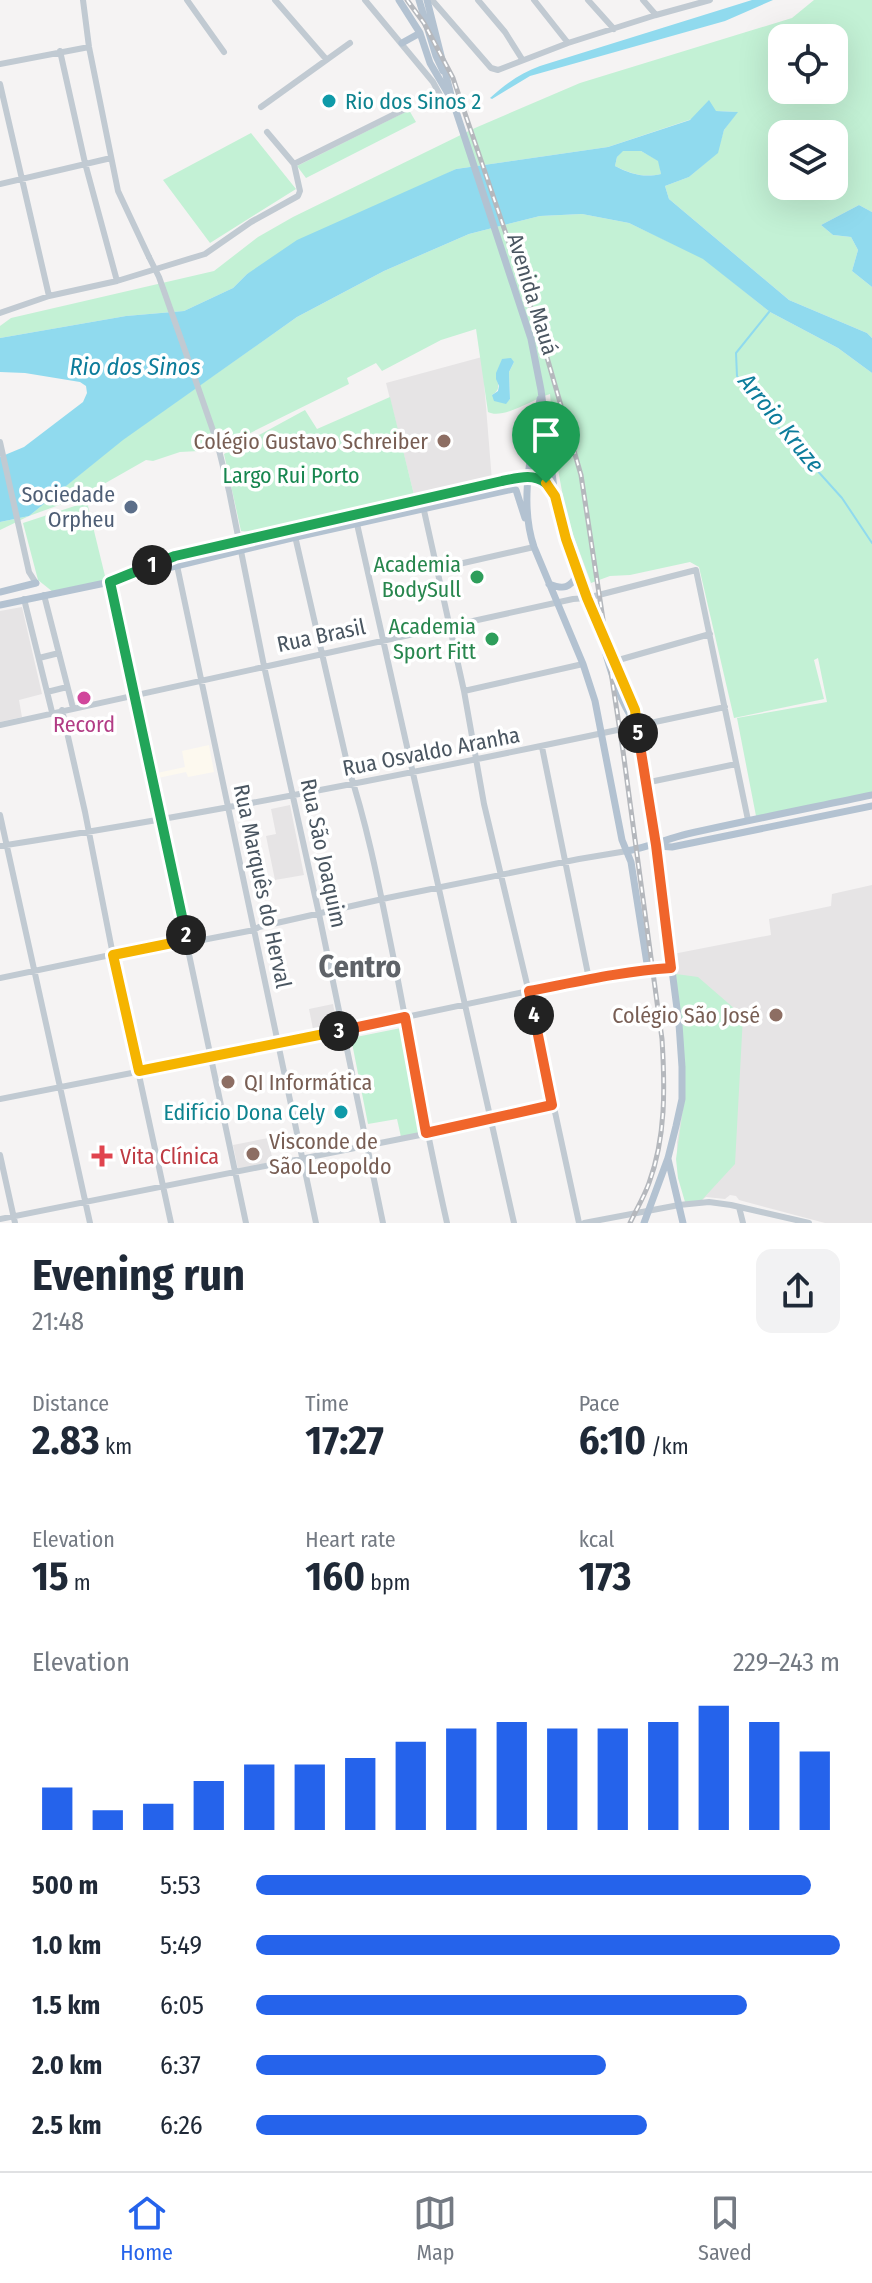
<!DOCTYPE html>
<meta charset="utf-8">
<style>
:root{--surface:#fff;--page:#f2f2f3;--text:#1f2937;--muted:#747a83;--line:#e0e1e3;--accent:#2563eb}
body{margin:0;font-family:"Fira Sans Condensed",sans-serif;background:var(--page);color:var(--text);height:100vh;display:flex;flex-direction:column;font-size:30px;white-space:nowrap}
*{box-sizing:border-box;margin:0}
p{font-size:26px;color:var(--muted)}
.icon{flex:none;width:44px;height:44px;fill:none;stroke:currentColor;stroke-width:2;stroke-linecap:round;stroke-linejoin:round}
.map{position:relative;height:1223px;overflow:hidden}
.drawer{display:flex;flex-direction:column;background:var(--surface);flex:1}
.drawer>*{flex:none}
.tools{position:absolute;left:768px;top:24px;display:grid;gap:16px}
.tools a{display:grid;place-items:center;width:80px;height:80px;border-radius:16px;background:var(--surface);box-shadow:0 8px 32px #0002;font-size:40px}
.pin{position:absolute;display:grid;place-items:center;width:68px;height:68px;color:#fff;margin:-82px -34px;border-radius:50% 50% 50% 0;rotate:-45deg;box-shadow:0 0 8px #0007}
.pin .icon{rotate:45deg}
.km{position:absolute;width:40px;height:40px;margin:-20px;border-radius:50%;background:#222;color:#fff;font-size:22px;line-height:40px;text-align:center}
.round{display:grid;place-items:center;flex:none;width:84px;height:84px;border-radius:16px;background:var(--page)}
.summary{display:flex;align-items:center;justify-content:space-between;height:136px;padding:0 32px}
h1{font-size:44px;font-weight:700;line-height:60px}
.metrics{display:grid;grid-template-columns:repeat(3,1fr);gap:12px;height:136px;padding:8px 32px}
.metrics div{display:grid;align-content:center}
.metrics b{font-size:40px;font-weight:700}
.metrics small{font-size:22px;font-weight:400}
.metrics p{font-size:22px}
.chart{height:224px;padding:16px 32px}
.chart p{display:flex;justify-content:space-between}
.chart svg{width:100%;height:144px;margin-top:8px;stroke:var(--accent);stroke-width:6}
ul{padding:0 32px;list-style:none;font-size:26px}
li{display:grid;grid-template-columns:128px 96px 1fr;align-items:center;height:60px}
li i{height:20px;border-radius:10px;background:var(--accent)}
.dock{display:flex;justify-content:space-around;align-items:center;height:112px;border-top:2px solid var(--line);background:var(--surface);font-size:22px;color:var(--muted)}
.dock a{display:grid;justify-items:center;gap:4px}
.dock .on{color:var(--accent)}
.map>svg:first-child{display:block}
.commercial{fill:#fdf9ef}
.education{fill:#e6e4e5}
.green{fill:#c3f1d5;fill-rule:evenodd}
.water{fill:#90daee;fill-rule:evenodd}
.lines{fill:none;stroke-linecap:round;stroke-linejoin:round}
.stream{stroke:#90daee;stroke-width:2}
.minor{stroke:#c1cad2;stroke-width:6}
.major{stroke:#b3c2d1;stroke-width:7}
.rail-casing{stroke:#b5b8bd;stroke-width:5}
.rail{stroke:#fff;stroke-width:2;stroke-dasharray:6;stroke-linecap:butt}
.minor-bridge{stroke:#c1cad2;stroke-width:6}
.split-1-casing{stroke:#fff;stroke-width:16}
.split-2-casing{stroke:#fff;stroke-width:16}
.split-3-casing{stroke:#fff;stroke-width:16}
.split-4-casing{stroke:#fff;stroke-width:16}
.split-5-casing{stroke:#fff;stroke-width:16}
.split-6-casing{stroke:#fff;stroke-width:16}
.split-1{stroke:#22a559;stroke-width:10}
.split-2{stroke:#22a559;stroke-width:10}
.split-3{stroke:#f5b400;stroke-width:10}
.split-4{stroke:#f0652b;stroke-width:10}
.split-5{stroke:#f0652b;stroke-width:10}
.split-6{stroke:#f5b400;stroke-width:10}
.culture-dot{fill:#0f9aa8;stroke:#fff;stroke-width:3}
.education-dot{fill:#8d6e63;stroke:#fff;stroke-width:3}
.service-dot{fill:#5c6f8a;stroke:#fff;stroke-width:3}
.leisure-dot{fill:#2e9e5b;stroke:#fff;stroke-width:3}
.hotel-dot{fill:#d1479c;stroke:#fff;stroke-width:3}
.health-dot{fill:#e0444e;stroke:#fff;stroke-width:3}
.labels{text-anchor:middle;stroke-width:7;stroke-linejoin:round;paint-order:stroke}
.culture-label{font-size:22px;fill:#0d838f;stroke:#fff;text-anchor:start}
.street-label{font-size:22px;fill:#4a5661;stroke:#fff}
.education-label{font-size:22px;fill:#785e54;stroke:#fff;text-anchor:end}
.park-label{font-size:22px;fill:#17864f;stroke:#fff}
.service-label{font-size:22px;fill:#4e5e75;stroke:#fff;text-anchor:end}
.leisure-label{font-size:22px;fill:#27864d;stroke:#fff;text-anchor:end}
.hotel-label{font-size:22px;fill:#b23c85;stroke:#fff}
.health-label{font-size:22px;fill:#be3a42;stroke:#fff;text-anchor:start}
.water-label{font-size:24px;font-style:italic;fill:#0c7c9b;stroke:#fff}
.district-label{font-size:30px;font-weight:bold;fill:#5f6368;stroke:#fff}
</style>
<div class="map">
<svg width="872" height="1223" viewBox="0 0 872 1223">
<rect width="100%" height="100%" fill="#f5f3f3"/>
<path class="commercial" d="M209,745L214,772L188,777L186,772L158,778L157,773L185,767L182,751Z"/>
<path class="education" d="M482,357L492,481L415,499L386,383Z
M22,607L42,694L19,700L22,717L0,722V611Z
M290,805L304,875L275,880L266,836L276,834L271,809Z
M872,885V1223H825L739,1200L736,1196L730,1195L725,1199L706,1197L700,1202L678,1178L677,1142L684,1101L673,954L771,935L769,919L831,906L832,894Z
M333,1004L338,1029L314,1034L309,1009Z
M268,1138L273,1162L238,1169L233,1145Z"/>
<path class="green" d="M814,0H872V212L859,205L821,225L833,235L851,237L858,250L852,271L872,287V338L867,333L789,300L669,199L665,186L689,177L717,153L724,130L737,112L716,111L608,147L456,169L247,274L233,288L184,311L126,316L0,338V326L11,318L214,271L258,237L293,217L475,128L580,83L792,18ZM782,38H834V90H782ZM782,134H834V186H782Z
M409,110L416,122L306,178L297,166Z
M251,133L296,189L210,243L163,180Z
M622,151H641L659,161L661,174C644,178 631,174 615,166L617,157Z
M582,214L629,223L703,258L770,312L838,348L872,373V793L756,816L737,718L827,702L818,658L814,660L824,699L734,718L699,567L690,562L630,575L610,576L591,583L567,518L556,459L550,394C533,399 503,420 488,412L476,329L441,340L382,371L376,363L347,378L349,384L224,446L210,447L199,451L180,452L153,461L146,460L81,497L29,516L0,530V522L29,516L122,440L297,317L384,271L469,234L540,216ZM502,360L514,362L509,372L510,399L506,403L492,395C502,388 497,385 497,375C497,371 501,364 502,360Z
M390,397L415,499L262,533L241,531L224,454L305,410L317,429Z
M87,502L106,580L53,592L38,580L23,523Z
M676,974L698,977L743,1016L735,1164L700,1202H685L678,1178L676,1159L684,1101Z
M401,1028L424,1133L401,1137L397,1119L368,1124L351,1038Z"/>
<path class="water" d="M752,0H773L725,21L530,76L492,99L490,98C505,84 521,73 540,66Z
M709,100L716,111L738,112L724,130L718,153L689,177L665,186L669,199L789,300L867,333L872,338V373L838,348L770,312L703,259L629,223L582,214L540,216L469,234L384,271L297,317L123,440L29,516L0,522V457L24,447L83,402L87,393L86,386L80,382L25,373L0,372V338L126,316L184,311L233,288L247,274L297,240L456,169L608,147L690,120ZM623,151H641L658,161L661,174C644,178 630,174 615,166L617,157Z
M859,205L872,212V287L852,271L858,250L851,237L833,235L821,225Z
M511,358L514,362L509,372L510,399L506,404L494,401L492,395L498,391L499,386L496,379V373L502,359Z"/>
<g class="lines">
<path class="stream" d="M769,312L736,353L737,376L759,406L842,498L872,543"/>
<path class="minor" d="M83,0L89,47L118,191L149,257
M187,0L224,52
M275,0L326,59
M365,0L433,82L440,95
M432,0L491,68L498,70L568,43L656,15L710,0
M478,0L505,32L522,59
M534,0L568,43
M588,0L614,29
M643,0L656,15
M60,51L85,163L117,281
M0,64L89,47
M0,84L49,296
M261,107L350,43
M294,164L409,107
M0,184L111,158
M0,313L49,296L117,281L205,254L251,222L298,196L300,191L294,164L267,132
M193,373L217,442L229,491L264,666L319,914L383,1223
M0,442L29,572L36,583
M423,506L464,691L484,804L531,1001L579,1223
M355,515L514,1223
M295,536L348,767C370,833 382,902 396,970C412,1054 428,1139 447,1223
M175,556L316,1223
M437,569L534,547
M110,582C156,796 200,1010 246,1223
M44,595L73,708
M24,599L52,712
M39,658L59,653
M615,661L710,634
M464,691L583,664
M47,692L67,687
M62,710L85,812L113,955L171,1223
M0,725L573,599L587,598L696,570L748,820
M542,747L589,979
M645,783L736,764
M0,815L90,1223
M0,846C243,808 484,759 725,707
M0,978L144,948L177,942L187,943L254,930L259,927L387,898L579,859L627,851
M0,1099L278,1044L529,991L648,970
M0,1155L15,1223
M739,1207L743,1223
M0,1219L435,1132L552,1105
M584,1223L679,1205L709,1202L731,1205L809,1223"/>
<path class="major" d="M399,0L420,33L430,63L450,97
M419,0L436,56L443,71
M427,0L452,99L531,339L541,390L555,496L566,539L601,633L615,661L635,710L659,870L679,1024L682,1067V1099L676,1126L668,1158L644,1223
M402,43L420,33
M540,399C533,447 518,500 534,547L583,664L595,701L622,840L631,862L648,970L671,968
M136,572L175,556L527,476L541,480L553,493
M549,584C564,590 570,588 578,574
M0,592L36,583
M0,605L110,582L296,537L513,489L516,490L525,518
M604,647C611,673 620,702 636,724
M658,846L672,847L872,806
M627,851C648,847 667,839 687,834C749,820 810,808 872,795
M668,1159L683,1223"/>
<g class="rail-casing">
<path id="rail" d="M407,0L424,23L453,78L542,340L581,475L623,751L662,1039C665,1087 666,1137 649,1183C644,1197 636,1210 630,1223"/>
</g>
<use href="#rail" class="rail"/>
<path class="minor-bridge" d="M149,257L159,277L193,373"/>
</g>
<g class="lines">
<g class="split-1-casing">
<path id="split-1" d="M152,565L175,556L502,481C518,478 532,473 546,483"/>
</g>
<g class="split-2-casing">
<path id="split-2" d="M152,565L110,582L186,935"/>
</g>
<g class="split-3-casing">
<path id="split-3" d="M186,935L187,943L177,942L113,955L139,1071L339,1031"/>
</g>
<g class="split-4-casing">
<path id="split-4" d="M339,1031L405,1017L426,1133L552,1105L534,1015"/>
</g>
<g class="split-5-casing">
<path id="split-5" d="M534,1015L529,991C576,982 623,971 671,968L656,845L638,733"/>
</g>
<g class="split-6-casing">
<path id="split-6" d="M546,483L555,496L566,539L587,598L635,710L638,733"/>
</g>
<use href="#split-1" class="split-1"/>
<use href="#split-2" class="split-2"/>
<use href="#split-3" class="split-3"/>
<use href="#split-4" class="split-4"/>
<use href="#split-5" class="split-5"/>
<use href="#split-6" class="split-6"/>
</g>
<g class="culture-dot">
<circle cx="329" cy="101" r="8"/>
<circle cx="341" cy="1112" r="8"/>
</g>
<g class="education-dot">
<circle cx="444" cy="441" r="8"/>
<circle cx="776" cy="1015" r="8"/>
<circle cx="228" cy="1082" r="8"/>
<circle cx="253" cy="1154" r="8"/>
</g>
<circle class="service-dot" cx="131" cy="507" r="8"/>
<g class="leisure-dot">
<circle cx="477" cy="577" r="8"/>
<circle cx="492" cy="639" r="8"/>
</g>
<circle class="hotel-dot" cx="84" cy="698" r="8"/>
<path class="health-dot" d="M98 1144h8v8h8v8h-8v8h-8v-8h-8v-8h8z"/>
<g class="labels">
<g class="culture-label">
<text x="345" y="109">Rio dos Sinos 2</text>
<text x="325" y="1120" text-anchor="end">Edifício Dona Cely</text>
</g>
<g class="street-label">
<text transform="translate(533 294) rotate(73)" y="8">Avenida Mauá</text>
<text transform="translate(321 635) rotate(-12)" y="8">Rua Brasil</text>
<text transform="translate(431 751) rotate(-11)" y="8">Rua Osvaldo Aranha</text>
<text transform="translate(324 853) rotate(78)" y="8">Rua São Joaquim</text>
<text transform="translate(263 886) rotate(78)" y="8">Rua Marquês do Herval</text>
</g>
<g class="education-label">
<text x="428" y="449">Colégio Gustavo Schreiber</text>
<text x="760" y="1023">Colégio São José</text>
<text x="244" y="1090" text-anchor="start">QI Informática</text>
<text x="269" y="1149" text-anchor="start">Visconde de<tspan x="269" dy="25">São Leopoldo</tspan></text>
</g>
<g class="park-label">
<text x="291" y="483">Largo Rui Porto</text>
</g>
<g class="service-label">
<text x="115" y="502">Sociedade<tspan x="115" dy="25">Orpheu</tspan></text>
</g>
<g class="leisure-label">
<text x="461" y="572">Academia<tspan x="461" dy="25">BodySull</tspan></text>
<text x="476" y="634">Academia<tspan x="476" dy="25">Sport Fitt</tspan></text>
</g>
<g class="hotel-label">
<text x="84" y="732">Record</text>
</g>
<g class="health-label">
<text x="120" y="1164">Vita Clínica</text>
</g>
<g class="water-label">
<text x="135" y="375">Rio dos Sinos</text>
<text transform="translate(781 423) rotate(51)" y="8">Arroio Kruze</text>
</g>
<g class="district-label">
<text x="360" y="977">Centro</text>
</g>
</g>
</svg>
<div class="tools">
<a><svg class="icon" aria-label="locate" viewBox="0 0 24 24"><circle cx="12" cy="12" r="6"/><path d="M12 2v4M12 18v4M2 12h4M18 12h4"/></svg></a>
<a><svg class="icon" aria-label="layers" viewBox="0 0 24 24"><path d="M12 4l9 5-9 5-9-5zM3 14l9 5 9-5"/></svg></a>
</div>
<div class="pin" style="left:546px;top:483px;background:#1e9e55"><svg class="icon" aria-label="arrive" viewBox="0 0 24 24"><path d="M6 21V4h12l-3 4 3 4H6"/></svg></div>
<b class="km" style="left:152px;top:565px">1</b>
<b class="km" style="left:186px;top:935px">2</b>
<b class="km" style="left:339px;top:1031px">3</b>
<b class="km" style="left:534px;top:1015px">4</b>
<b class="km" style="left:638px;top:733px">5</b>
</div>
<section class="drawer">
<div class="summary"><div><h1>Evening run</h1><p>21:48</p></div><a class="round"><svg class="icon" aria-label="share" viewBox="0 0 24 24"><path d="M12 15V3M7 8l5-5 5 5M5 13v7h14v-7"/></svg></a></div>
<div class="metrics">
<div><p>Distance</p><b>2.83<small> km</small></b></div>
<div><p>Time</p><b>17:27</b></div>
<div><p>Pace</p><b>6:10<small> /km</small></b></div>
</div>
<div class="metrics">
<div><p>Elevation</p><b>15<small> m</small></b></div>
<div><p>Heart rate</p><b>160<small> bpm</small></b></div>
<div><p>kcal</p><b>173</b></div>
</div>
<div class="chart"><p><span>Elevation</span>229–243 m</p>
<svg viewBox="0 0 160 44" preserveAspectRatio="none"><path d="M5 44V31M15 44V38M25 44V36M35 44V29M45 44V24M55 44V24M65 44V22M75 44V17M85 44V13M95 44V11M105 44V13M115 44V13M125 44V11M135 44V6M145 44V11M155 44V20"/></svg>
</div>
<ul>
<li><b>500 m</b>5:53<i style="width:95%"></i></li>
<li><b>1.0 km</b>5:49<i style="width:100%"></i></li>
<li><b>1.5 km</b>6:05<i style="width:84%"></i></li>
<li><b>2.0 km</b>6:37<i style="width:60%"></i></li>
<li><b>2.5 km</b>6:26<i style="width:67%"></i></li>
</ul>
</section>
<nav class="dock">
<a class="on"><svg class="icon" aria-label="home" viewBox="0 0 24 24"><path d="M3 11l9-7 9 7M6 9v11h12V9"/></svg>Home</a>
<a><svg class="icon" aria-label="map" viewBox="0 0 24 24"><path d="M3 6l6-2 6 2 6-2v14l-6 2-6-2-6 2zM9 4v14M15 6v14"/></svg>Map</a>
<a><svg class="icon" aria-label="saved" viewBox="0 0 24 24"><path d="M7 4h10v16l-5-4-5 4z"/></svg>Saved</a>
</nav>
